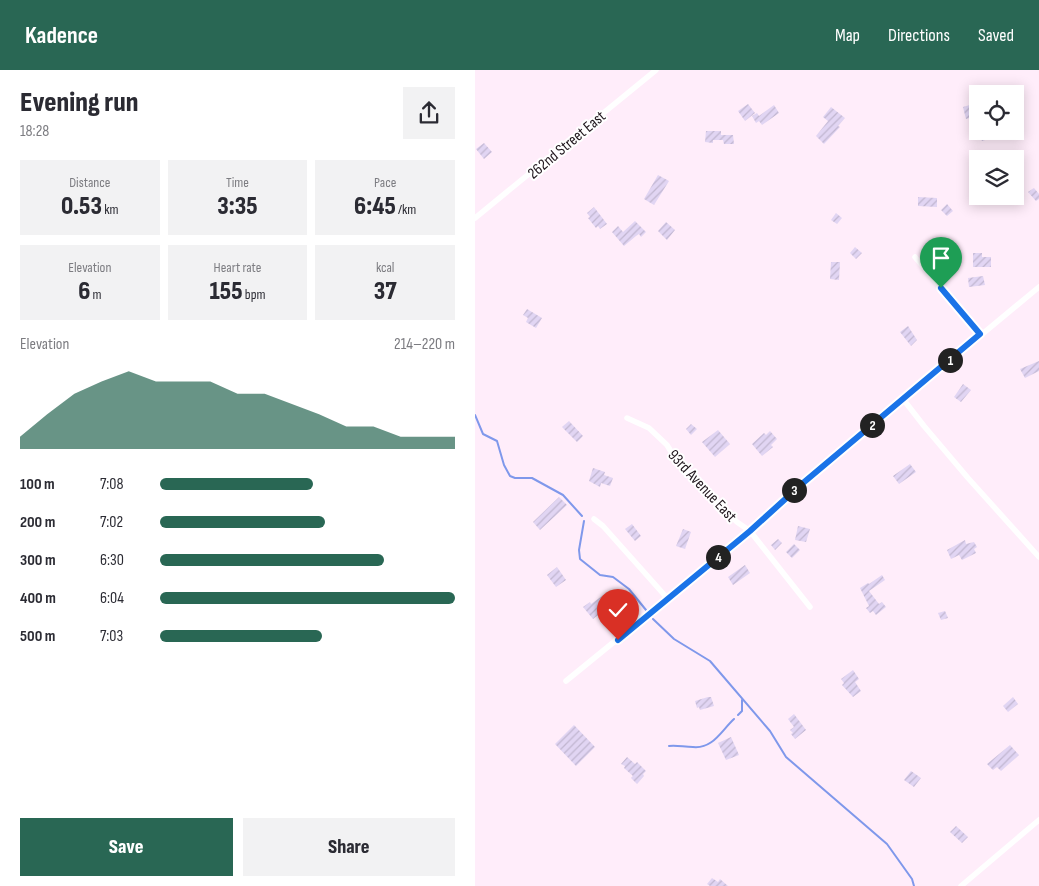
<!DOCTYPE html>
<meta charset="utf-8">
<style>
:root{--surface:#fff;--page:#f2f2f3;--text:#2b2b33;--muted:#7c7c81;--accent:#296754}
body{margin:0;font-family:"Sofia Sans Condensed",sans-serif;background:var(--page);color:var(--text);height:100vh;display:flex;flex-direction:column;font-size:19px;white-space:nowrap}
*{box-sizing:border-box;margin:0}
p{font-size:16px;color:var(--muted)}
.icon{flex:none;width:28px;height:28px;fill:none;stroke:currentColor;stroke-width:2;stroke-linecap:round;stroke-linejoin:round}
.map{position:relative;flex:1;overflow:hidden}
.details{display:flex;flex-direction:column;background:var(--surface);width:475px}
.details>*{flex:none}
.buttons{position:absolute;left:494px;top:15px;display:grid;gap:10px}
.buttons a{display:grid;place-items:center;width:55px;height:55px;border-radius:0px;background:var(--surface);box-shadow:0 2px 12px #0003;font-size:25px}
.pin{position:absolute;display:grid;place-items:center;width:42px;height:42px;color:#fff;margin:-51px -21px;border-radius:50% 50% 50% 0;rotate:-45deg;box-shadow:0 0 5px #0007}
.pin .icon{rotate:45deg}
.km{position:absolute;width:25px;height:25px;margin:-12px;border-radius:50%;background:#222;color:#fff;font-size:14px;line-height:25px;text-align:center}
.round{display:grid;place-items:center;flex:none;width:52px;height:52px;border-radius:0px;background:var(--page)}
.headline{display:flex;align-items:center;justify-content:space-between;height:85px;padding:0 20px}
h1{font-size:28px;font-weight:800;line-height:38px}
.figures{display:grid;grid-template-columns:repeat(3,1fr);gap:8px;height:85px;padding:5px 20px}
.figures div{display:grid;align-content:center;border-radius:0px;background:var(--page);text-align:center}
.figures b{font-size:25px;font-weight:800}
.figures small{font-size:14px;font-weight:400}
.figures p{font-size:14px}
.chart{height:140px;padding:10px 20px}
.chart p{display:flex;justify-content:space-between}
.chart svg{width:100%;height:90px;margin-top:5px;fill:var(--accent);opacity:.7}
.button{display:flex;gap:10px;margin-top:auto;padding:10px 20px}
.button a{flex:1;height:58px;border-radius:0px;background:var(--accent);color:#fff;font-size:20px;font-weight:800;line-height:58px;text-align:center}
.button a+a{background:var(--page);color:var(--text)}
ul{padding:0 20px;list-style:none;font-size:16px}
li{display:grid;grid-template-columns:80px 60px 1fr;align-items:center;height:38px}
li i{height:12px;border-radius:6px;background:var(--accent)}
header{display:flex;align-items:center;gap:30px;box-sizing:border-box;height:70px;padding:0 25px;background:var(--accent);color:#fff}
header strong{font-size:24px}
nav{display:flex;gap:28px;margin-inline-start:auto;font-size:18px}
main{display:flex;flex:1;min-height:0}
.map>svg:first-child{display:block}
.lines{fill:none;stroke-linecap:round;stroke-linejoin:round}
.stream{stroke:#7f98eb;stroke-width:2}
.building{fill:url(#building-hatch)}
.minor{stroke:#fff;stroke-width:5.5}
.route-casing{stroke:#fff;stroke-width:10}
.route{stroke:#1a73e8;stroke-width:6}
.labels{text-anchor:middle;stroke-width:4;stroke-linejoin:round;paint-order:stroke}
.street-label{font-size:16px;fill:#20161d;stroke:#fff}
</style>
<header>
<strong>Kadence</strong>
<nav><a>Map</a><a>Directions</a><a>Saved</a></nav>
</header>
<main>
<section class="details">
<div class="headline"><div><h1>Evening run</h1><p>18:28</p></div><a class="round"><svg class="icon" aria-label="share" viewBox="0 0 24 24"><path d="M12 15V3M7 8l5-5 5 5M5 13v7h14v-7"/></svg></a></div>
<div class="figures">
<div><p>Distance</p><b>0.53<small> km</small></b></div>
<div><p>Time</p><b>3:35</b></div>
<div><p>Pace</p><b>6:45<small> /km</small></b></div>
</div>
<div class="figures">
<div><p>Elevation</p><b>6<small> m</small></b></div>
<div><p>Heart rate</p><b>155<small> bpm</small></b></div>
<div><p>kcal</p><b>37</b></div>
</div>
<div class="chart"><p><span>Elevation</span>214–220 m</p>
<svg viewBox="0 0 160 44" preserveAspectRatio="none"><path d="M0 44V38L10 27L20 17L30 11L40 6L50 11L60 11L70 11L80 17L90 17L100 22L110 27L120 33L130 33L140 38L150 38L160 38V44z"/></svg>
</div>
<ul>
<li><b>100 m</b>7:08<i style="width:52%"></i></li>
<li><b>200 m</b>7:02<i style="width:56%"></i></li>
<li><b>300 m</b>6:30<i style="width:76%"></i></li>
<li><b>400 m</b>6:04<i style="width:100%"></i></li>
<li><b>500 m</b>7:03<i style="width:55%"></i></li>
</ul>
<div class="button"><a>Save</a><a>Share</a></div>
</section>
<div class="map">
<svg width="564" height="816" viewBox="0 0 564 816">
<defs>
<pattern id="building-hatch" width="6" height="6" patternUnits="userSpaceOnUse" patternTransform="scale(1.25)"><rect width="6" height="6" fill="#e1d5f3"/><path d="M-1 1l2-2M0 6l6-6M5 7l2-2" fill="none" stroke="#c1b6d0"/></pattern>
</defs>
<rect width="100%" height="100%" fill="#ffedfa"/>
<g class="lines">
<path class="stream" d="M0,345L8,364L22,371L29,395L35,406L40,408H57L88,425L107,446
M109,451L104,480L105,489L125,505L138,507L154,519L171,540
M178,549L199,569L235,591L295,661L311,687L412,774L437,809L439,816
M263,645L267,641V630
M194,676C202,675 209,677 218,677C238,679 246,661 259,649"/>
</g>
<path class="building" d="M273,34L280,43L270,51L263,41Z
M498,34L501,46L491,49L488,37Z
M299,35L304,43L287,55L284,51L281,53L277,46L282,43L284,46Z
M356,37L370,48L363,56L365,57L349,74L341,66L353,51L348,47Z
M231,61H246V65H258L259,74H249L248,70H238V73L230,72Z
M503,61H518L520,67L507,71Z
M9,73L17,82L9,89L1,79Z
M183,105L194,111L179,135L169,129Z
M559,118L564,124V129L561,131L553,122Z
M443,127L462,128V137L443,136Z
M472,134L478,141L472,146L466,140Z
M119,137L132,154L125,159L123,156L121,158L113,148L115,147L112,143Z
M361,143L367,148L362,154L356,150Z
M160,151L171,162L166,167L164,164L161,166L149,176L137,162L143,156L148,162Z
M191,152L200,160L192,170L183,161Z
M380,177L387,183L381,189L375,183Z
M498,183H507V187H516V197H498Z
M356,192H365L364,210L355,209Z
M508,206L510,215L494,217L493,208Z
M52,239L67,248L61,258L51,252L53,248L48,245Z
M433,256L442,270L436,276L425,262Z
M564,291V301L550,308L545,299Z
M488,314L496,320L486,332L479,327Z
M94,351L108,366L102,372L87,357Z
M216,354L222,359L216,365L211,359Z
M243,360L255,374L240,387L227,372Z
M295,361L302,369L296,375L298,377L287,386L277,374L289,363L291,365Z
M435,394L441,402L424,414L418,406Z
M118,398L130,402L129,405L138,408L135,416L126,413L125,417L114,411Z
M84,427L92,435L65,460L58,452Z
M157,454L166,466L160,471L150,459Z
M323,456L335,459L331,472L320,470Z
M208,459L216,462L210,479L201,476Z
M303,469L307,473L300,480L296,475Z
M490,470L491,474L499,472L502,477L499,479L501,483L487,490L484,485L476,489L472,480Z
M319,474L325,480L317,488L311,482Z
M270,495L275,503L258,515L253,507Z
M82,497L91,510L81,517L72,505Z
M407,505L410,510L394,521L404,534L407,532L411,537L401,545L398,541L395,543L391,538L394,536L385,518L393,513L394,514Z
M127,526L135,536L118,549L108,537L115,532L116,534Z
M470,541L473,548L466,550L463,543Z
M378,600L384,609L380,612L386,621L378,627L367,615L369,613L366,609Z
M233,627H236L239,636L225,640L224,637L222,638L220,631Z
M538,627L543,634L533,642L528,636Z
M319,644L331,660L320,669L316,664L318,663L315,660L319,657L313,649Z
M99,655L120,677L101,696L80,674Z
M256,667L264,685L251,690L243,673Z
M535,675L544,685L526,701L522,697L518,700L512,694Z
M152,687L160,694L162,692L171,701L168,704L169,706L162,714L156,708L158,706L149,698L150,696L146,694Z
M436,701L446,708L439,717L429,710Z
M481,756L493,767L487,773L475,762Z
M237,808L243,812L245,809L253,816H235L232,814Z"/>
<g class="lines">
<path class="minor" d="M0,148L181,0
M440,187L505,264
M428,329L449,356L493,408L564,487
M152,348L174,358L192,375L203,393L237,428L262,452L275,461L335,537
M119,449L128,456L193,529
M91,611L275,461L328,413L564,217
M486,816L564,750"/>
</g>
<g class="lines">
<g class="route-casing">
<path id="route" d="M143,570L275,461L328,413L505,264L466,218"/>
</g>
<use href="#route" class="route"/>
</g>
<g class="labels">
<g class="street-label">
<text transform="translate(91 74) rotate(-40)" y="6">262nd Street East</text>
<text transform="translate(228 415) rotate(47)" y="6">93rd Avenue East</text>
</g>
</g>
</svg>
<div class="buttons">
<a><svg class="icon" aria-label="locate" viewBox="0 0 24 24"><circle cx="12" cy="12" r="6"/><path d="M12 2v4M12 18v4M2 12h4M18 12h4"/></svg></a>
<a><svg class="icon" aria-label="layers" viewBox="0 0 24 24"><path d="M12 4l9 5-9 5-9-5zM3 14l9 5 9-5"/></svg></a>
</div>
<div class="pin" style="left:466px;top:218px;background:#1e9e55"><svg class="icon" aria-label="arrive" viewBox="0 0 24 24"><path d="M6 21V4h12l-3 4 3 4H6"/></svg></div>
<div class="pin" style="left:143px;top:570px;background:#d93025"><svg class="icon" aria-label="check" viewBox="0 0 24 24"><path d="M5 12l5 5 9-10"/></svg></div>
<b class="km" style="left:475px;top:290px">1</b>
<b class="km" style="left:397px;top:355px">2</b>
<b class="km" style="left:319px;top:420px">3</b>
<b class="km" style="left:243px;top:487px">4</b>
</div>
</main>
